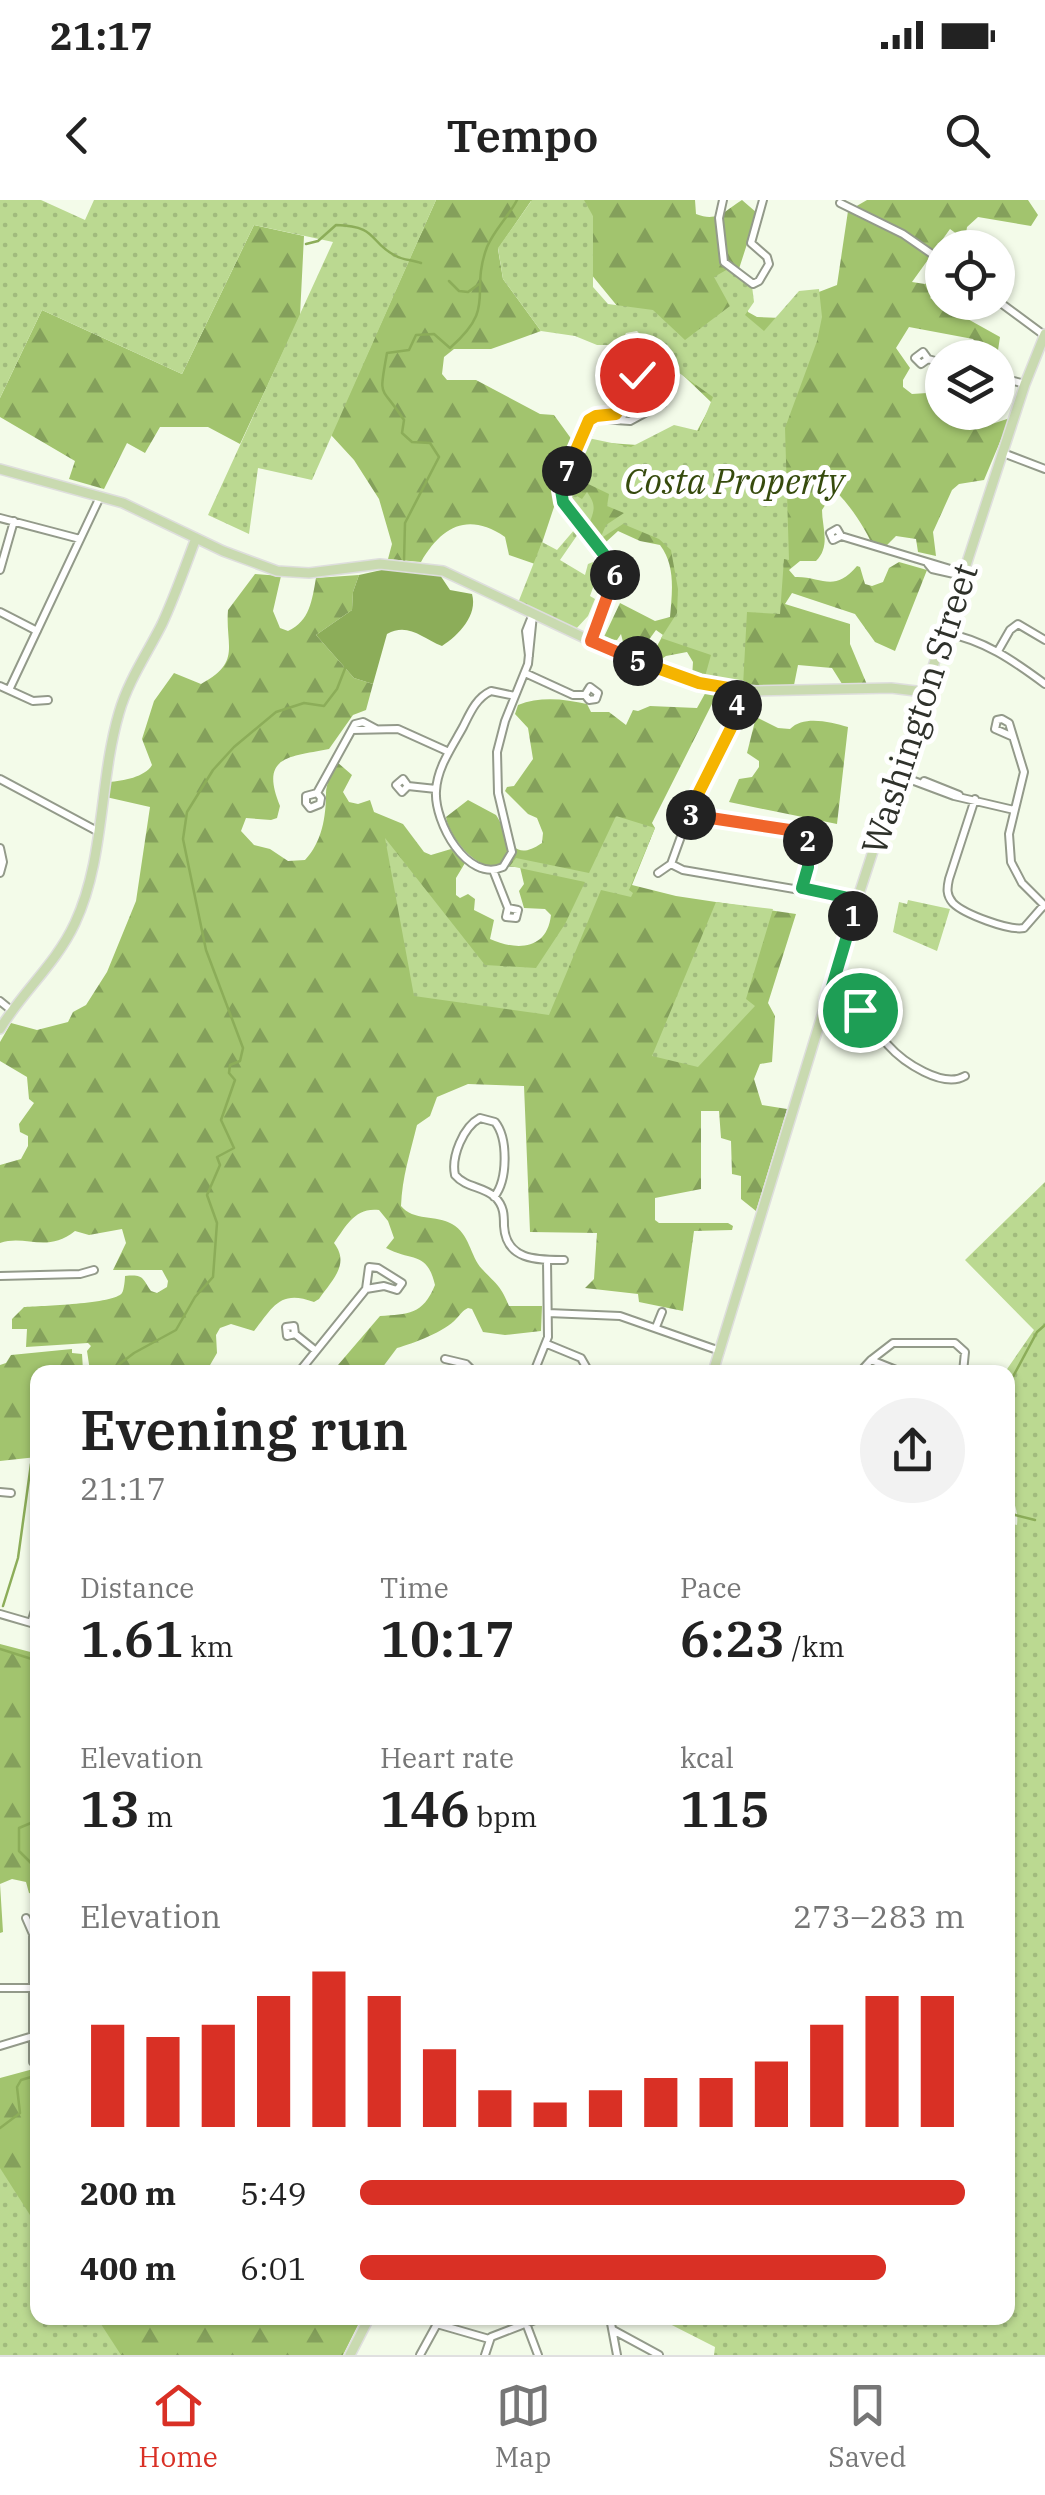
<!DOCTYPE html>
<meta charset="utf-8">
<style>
:root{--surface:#fff;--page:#f2f2f2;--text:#222;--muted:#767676;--line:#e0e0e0;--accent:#d93025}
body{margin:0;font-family:"IBM Plex Serif",serif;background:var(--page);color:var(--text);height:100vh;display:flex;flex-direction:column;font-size:38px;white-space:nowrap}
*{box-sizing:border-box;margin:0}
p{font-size:32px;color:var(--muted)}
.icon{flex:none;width:55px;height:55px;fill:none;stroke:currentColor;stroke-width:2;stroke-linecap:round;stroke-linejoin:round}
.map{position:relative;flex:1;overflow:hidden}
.panel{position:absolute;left:30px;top:1165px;width:985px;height:960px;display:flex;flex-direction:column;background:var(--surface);border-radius:20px;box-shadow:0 2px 8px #0004}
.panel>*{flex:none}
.tools{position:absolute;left:925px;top:30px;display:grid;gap:20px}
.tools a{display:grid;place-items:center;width:90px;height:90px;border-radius:50%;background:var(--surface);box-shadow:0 2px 8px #0004;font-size:50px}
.pin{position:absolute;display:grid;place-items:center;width:85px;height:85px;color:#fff;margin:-42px;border:5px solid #fff;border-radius:50%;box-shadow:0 2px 10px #0007}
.km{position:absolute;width:50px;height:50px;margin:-25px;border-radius:50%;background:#222;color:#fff;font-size:28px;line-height:50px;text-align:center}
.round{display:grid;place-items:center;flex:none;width:105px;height:105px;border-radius:52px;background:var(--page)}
.summary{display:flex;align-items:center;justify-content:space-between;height:170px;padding:0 50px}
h1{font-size:55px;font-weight:600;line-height:75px}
.figures{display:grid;grid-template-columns:repeat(3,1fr);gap:15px;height:170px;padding:10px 50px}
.figures div{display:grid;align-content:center}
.figures b{font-size:50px;font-weight:600}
.figures small{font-size:28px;font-weight:400}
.figures p{font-size:28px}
.chart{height:280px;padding:20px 50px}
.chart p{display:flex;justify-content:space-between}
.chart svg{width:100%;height:180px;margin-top:10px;stroke:var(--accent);stroke-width:6}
ul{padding:0 50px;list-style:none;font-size:32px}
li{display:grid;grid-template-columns:160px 120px 1fr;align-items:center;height:75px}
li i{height:25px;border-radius:12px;background:var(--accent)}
.status{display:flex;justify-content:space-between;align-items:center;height:70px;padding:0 50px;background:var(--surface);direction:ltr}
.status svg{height:28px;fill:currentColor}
header{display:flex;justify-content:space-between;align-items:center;height:130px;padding:0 50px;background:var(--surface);font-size:45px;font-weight:600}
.tab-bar{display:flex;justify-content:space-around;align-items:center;height:140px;border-top:2px solid var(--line);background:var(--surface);font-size:28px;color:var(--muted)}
.tab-bar a{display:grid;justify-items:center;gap:5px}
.tab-bar .current{color:var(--accent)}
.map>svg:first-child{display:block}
.forest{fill:url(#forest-firs)}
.park{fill:url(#park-dots)}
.water{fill:#8cad59}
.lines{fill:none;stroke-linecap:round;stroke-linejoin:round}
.stream{stroke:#8cad59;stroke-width:2.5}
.minor-casing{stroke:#939a8a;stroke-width:10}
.major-casing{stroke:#dededd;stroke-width:12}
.minor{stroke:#fff;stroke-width:6}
.major{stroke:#c9dab0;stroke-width:9}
.split-1-casing{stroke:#fff;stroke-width:20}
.split-2-casing{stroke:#fff;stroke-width:20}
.split-3-casing{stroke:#fff;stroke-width:20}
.split-4-casing{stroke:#fff;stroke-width:20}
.split-5-casing{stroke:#fff;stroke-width:20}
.split-6-casing{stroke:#fff;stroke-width:20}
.split-7-casing{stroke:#fff;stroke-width:20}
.split-8-casing{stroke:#fff;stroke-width:20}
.split-1{stroke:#22a559;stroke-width:12}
.split-2{stroke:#22a559;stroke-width:12}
.split-3{stroke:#f0652b;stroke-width:12}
.split-4{stroke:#f5b400;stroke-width:12}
.split-5{stroke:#f5b400;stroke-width:12}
.split-6{stroke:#f0652b;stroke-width:12}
.split-7{stroke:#22a559;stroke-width:12}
.split-8{stroke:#f5b400;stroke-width:12}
.labels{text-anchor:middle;stroke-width:10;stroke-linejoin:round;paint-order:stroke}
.park-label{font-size:35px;font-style:italic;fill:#364b0d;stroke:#fff}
.street-label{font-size:35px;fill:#2e312a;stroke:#fff}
</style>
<div class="status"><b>21:17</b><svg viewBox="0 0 49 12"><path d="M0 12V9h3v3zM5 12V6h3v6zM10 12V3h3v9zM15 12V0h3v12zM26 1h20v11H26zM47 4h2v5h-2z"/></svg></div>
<header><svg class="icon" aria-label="back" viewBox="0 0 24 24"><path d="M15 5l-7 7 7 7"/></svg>Tempo<svg class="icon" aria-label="search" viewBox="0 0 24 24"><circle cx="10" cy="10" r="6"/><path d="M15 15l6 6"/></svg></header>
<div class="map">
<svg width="1045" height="2155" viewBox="0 0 1045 2155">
<defs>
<pattern id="forest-firs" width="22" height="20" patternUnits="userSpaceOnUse" patternTransform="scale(2.5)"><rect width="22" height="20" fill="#a2c46e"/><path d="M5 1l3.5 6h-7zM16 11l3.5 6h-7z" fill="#84a05b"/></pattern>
<pattern id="park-dots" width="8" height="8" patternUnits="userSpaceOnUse" patternTransform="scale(2.5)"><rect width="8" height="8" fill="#bbd991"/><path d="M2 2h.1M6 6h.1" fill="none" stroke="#a1bb7d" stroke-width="1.8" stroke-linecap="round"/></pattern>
</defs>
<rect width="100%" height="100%" fill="#f3fbe9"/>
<path class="forest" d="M436,0H695L696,14C718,23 725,10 742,0L757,13L737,75L748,112L757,117L781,118L811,95L837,85L848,11L867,0H1028L1038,15L1031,26L978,17L967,27L965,40L950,29L912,82L925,84L942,69V85L930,98L1000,137L997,157H974L978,145L973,139L909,127L896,148L910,168L903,180V187L912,194L942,192V212L962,213L961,225L986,226L1010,218L984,280L959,284L952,290L933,332L936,356L918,352L916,339L896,336L885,347L871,342C866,330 845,297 834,291L822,310C822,327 831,346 816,361H800L789,370L795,377C822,376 833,394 857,366L860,367L865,384L872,386L883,382L889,368L899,362L927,370L895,451L875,442L855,414L792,393L785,404L850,424V444L868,487H844L832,468L798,465L793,490L757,492L692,478L693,462L687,452L666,456L657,462L650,459L663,435L656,430L635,459L626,454L621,434L617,440L603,439L620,403L655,421L670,417C672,393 676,366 660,345L640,341L618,331L606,342L599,339L570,296L595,242L637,245L677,227L697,231L712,203L641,135L531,1L498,49L503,79L541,131L491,149H454L444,157L442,174L447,180H476L540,214L554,215L575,244L535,364L509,355L505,337C468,312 442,326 421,362L388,359L392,344L379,299L354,260L331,235Z
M254,25L304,36L300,116L240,244L208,227H160L145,253L127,243L104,289L69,279L75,261L0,217V198L42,110L182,174Z
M255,374L281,376L273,411L280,428L288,431C310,421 312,400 316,378L359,375L353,392L352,410L316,435L354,478L373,484L366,510L353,515L329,549C290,557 259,555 280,606L277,618L271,620L246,618L241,631L254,645L270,649L288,661L305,660C322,642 326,617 326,593C326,583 333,571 337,562L352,575L343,592L349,602L358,604L370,600L374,612L403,624L424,652L431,655L451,649L465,663L456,678V695L460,698L468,694L475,699L474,710L494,720L490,739C517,751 547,750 551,715L545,709L524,708L519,691L524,684L520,667C510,666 497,667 487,665C470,662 448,633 446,617L468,600L496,615C509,634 510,665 542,643L543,633L537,618L528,614L505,591L507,587L514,586L533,559L528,528L515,514L518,505C540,496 565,499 587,504L591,512H609L626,525L633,510L638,511L650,506L697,508L707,490L718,492L652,623L655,628L632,685L676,696L796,714L768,803L775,816L772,862L760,864L754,879L762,905L787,909L756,1011L741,999V976L732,974L731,941L721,938L719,911H701V989L655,998V1020L659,1023H728L733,1026L732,1030L694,1031L683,1111L639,1102L638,1094L585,1088L594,1079L597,1033L530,1032L524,886L468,884L437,897L430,916L417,925C410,954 402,977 401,1006C413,1021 437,1015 452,1024C470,1034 470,1056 482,1069C497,1085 501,1086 509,1106H542L541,1131L505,1135L483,1132L472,1109L468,1108C463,1110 460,1115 456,1119C446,1131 412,1144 397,1148L379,1172H332L380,1116C408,1114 423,1115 435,1085C427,1051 413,1062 386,1048L394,1038L388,1021L379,1010C355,1007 346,1026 334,1043C350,1064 333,1079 319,1099L314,1102C280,1089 273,1107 254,1131L231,1124L220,1128L216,1135L217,1153L206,1172H38L37,1257L0,1261V1165L6,1163L11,1155L72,1149V1153L82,1154L83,1170L90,1171L87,1151L91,1146L88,1143L26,1147L27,1129H12V1119L24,1107C40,1106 115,1104 122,1093C124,1090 125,1079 125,1076C144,1074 142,1078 151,1091L157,1093L167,1087L168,1081L162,1070H113L126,1043L122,1029L89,1035L75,1031C46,1054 26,1034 0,1043V965L21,959L28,946V936L20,932L19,924L34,903L29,899L27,877L0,861V842L11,823L37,830L68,822L73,812L86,805L107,772L136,701L150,607L106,597L109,582C123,581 145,577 152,565L142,539L154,501L174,473L201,484C242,462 225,446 228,410Z
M756,517L778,528L790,529C804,515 830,522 848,527L837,624L729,602L739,579L752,577L759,567V561L747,553Z
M0,1444L38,1454L37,1695L29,1693L26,1682L12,1679L0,1684L3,1732L0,1733Z
M37,1868L38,2118H359L361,2119L343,2155H0V1878Z"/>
<path class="park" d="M0,0H41L85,20L94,0H436L312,280L258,268L249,334L208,315L333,42L254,25L182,174L42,110L0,198Z
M532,0H584L593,16V87L608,104L653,110L685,140L730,106L714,77L728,69L752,86L754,102L745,115L764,131L799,91L819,89L822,117L817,141L785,228L789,360L784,359L780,414L747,412L743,486L704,480L711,455L661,438L677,413L678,389L671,350L659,339L623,324L600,339L606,325L624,313L607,306L609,294L582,281L575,295L582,299L587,292C597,306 594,310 589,325L569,299L568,290L588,238L631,247L674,225L699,231L713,197L675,170L637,131L626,133L620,145H597L575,136L541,131L503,79L498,48Z
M575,329L578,334L560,360L585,375L588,364L593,362L596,379L590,396L595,399L588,416L575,430L518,403L542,342L557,350Z
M616,616L655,628L629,690L633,693L631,697L601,690L549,815L414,796L385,638L485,765L536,768L565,724L585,682L510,666L516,658L589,673Z
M908,700L950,709L937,751L893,732L899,702L907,704Z
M716,702L773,709L746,799L755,806L698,867L652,856Z
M1045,982V2155H714L715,2147L658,2118H1008V1323L1017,1325C1019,1309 1012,1300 1008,1286C1003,1270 1007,1243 1013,1229L1008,1219V1172H1005L1034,1130L965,1060Z
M0,1968L37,2026L38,2118H97L121,2155H0Z"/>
<path class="water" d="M386,369L440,375L450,390L472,394C478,415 459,435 442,446C422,438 408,422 387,434L373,484L354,478L316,435L352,410L353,392L359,375Z"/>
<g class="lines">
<path class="stream" d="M306,44L318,41L336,25C379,26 368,42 396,56C403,60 413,60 421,63
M449,81L459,91L468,92L479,84
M404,361L405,323L439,257L430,243L412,242L402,233L404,220C381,184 378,201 387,153L409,150L416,135L434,134L450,148C498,106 469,95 487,47C494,30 509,16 517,0
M109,1172L134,1153L176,1130L195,1097L213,1077L217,1023L207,995L220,965L217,957L234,948L221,920L235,880L229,873L230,865L240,861L243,848L206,750L183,639L187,612L213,570L234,547L276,512L304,503L324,506L337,489L346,466
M1008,1186L1037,1132L1045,1125
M1008,1308L1015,1315L1035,1320
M3,1406L18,1358L31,1264L38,1249
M0,1449L38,1461
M38,1593L34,1599L38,1613
M38,1620L19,1628V1651L38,1670
M0,1928L20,1913L17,1887L21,1880L38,1875"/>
<g class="minor-casing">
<path id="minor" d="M723,0L719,18L724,62L753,84L759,81L769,64L767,57L751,43L763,0
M840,3L903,34L942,61
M998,101L1044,135
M928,159L921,164L915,158L923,152L928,159L942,163
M642,174L660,188L663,203L630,221L601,219L593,222L567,284L566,297L618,372V384L591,441L614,384L615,372L562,297L563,283L588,222L596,216L615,215L632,179Z
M998,177L1025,184
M1003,253L1045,269
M0,318L80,339
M841,336L837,329L830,333L833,340L841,336L957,371L963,376L932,369L928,364
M0,370L14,321
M0,412L37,431
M944,433C983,439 1014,461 1045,484
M998,451L1010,430L1018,424L1045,440
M529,456L526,431L532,416
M525,473L573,495H585L589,500L596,499L598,493L590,487L585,495
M0,486L33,501L48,500
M9,490L100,297
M515,496L491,491C476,498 470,513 463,527C452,547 437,568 436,591C434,622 467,683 503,667L512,652L498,593L497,552L505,521L528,464L533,415
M352,530L398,529L449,552
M1011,536L995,529L997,520L1002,519L1009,523L1024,572L1009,634L1011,662L1022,683L1045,706
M898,575L954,596L1014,610
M0,579L97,631
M924,581L959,595
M408,586L403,579L396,585L402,592L408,586L436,589
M317,593L306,596V603L310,608L320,604L321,598L317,593L355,524L363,522L376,529
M975,599L949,679C947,688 946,695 953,703C964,714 1009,731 1024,728L1044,705
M689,615L803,635L809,644L802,689
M0,648L3,662L0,673
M671,664L683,670L858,700
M493,670L508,708L506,717L516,718L518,710L508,708
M658,673L671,664L692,606L731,528L741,490
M827,800C840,800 856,804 864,813C873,823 879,836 888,845C903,862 943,889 965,876
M0,801L11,810
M829,801L867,819
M494,997C508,980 508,938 495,922L480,918C463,927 451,957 455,975C466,988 483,986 495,997C504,1006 504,1015 504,1026C506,1061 538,1060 564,1060
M0,1076L80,1074L94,1070
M548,1113L620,1116L720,1151
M656,1127L662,1112
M295,1134L294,1126L286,1127L287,1136L295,1134L316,1151
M547,1144L581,1158L589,1172
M445,1159L466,1164L474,1172
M217,1172H224
M299,1172L366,1089L369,1067L378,1068L402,1083L397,1090L384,1086L366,1089
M534,1172L548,1137L547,1060
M860,1172L871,1160
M901,1172L871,1160L893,1143H955L965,1152L963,1172
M0,1292L11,1293
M0,1414L38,1425
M31,1423L38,1401
M26,1718L33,1734V1862
M0,1788H33
M0,1846L33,1836
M524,2118L538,2155
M610,2118L617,2155
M613,2130L659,2155
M420,2155L437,2124L489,2139
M485,2155L491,2137L540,2118"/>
</g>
<g class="major-casing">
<path id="major" d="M0,269L123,303L223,351L277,371L309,373L380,364L443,371L591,441L705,485L756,491L891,488L924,492
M0,829C22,792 56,764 75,723C105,659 99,581 119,513C128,481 147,454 162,424C175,396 185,367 196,338
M713,1172L860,691L1025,184L1045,134
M350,2155L369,2118"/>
</g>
<use href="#minor" class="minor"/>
<use href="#major" class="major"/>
</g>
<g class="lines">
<g class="split-1-casing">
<path id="split-1" d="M853,716L828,800H837L860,810"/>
</g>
<g class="split-2-casing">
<path id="split-2" d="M808,641V667L802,688L858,700L853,716"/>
</g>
<g class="split-3-casing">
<path id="split-3" d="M691,615L796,631L808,641"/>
</g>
<g class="split-4-casing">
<path id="split-4" d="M691,615L692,606L731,528L737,505"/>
</g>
<g class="split-5-casing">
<path id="split-5" d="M638,461L699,483L740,490L737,505"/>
</g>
<g class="split-6-casing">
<path id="split-6" d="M615,375L591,441L638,461"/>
</g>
<g class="split-7-casing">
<path id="split-7" d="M567,271L561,290L563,302L610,362L615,375"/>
</g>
<g class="split-8-casing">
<path id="split-8" d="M567,271L589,220L596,216L616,214L637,175"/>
</g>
<use href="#split-1" class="split-1"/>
<use href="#split-2" class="split-2"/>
<use href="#split-3" class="split-3"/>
<use href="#split-4" class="split-4"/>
<use href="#split-5" class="split-5"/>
<use href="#split-6" class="split-6"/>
<use href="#split-7" class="split-7"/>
<use href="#split-8" class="split-8"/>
</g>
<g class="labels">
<g class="park-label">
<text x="734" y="294">Costa Property</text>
</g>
<g class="street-label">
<text transform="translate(920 509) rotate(-72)" y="12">Washington Street</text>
</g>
</g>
</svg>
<div class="tools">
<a><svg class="icon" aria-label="locate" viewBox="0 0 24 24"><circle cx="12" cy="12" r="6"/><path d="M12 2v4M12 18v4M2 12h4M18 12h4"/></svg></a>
<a><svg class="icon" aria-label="layers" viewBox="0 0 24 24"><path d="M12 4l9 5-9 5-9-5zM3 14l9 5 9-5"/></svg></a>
</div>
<div class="pin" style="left:860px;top:810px;background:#1e9e55"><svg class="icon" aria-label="arrive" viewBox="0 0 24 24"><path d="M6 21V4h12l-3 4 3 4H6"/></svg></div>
<div class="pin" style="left:637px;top:175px;background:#d93025"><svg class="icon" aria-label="check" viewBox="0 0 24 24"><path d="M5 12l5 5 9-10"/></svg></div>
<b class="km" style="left:853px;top:716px">1</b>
<b class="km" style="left:808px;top:641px">2</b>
<b class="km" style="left:691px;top:615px">3</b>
<b class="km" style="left:737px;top:505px">4</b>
<b class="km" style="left:638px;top:461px">5</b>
<b class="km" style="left:615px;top:375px">6</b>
<b class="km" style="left:567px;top:271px">7</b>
<section class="panel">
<div class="summary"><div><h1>Evening run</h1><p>21:17</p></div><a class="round"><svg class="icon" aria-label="share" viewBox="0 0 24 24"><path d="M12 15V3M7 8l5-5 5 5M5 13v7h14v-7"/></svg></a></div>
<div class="figures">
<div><p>Distance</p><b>1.61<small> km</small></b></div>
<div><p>Time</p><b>10:17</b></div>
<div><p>Pace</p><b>6:23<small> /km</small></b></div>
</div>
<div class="figures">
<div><p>Elevation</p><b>13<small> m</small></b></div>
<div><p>Heart rate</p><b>146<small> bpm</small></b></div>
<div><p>kcal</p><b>115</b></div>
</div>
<div class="chart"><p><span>Elevation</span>273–283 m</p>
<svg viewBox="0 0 160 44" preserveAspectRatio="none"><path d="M5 44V19M15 44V22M25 44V19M35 44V12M45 44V6M55 44V12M65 44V25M75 44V35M85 44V38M95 44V35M105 44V32M115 44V32M125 44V28M135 44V19M145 44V12M155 44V12"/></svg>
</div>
<ul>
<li><b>200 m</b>5:49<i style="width:100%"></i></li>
<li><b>400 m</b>6:01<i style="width:87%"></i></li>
</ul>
</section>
</div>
<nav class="tab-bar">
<a class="current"><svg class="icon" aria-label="home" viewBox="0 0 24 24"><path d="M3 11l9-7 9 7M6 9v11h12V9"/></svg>Home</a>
<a><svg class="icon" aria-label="map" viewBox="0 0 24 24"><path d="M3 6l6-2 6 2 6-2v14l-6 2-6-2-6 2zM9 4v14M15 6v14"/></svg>Map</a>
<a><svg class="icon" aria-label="saved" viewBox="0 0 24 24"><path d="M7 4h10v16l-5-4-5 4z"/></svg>Saved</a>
</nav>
